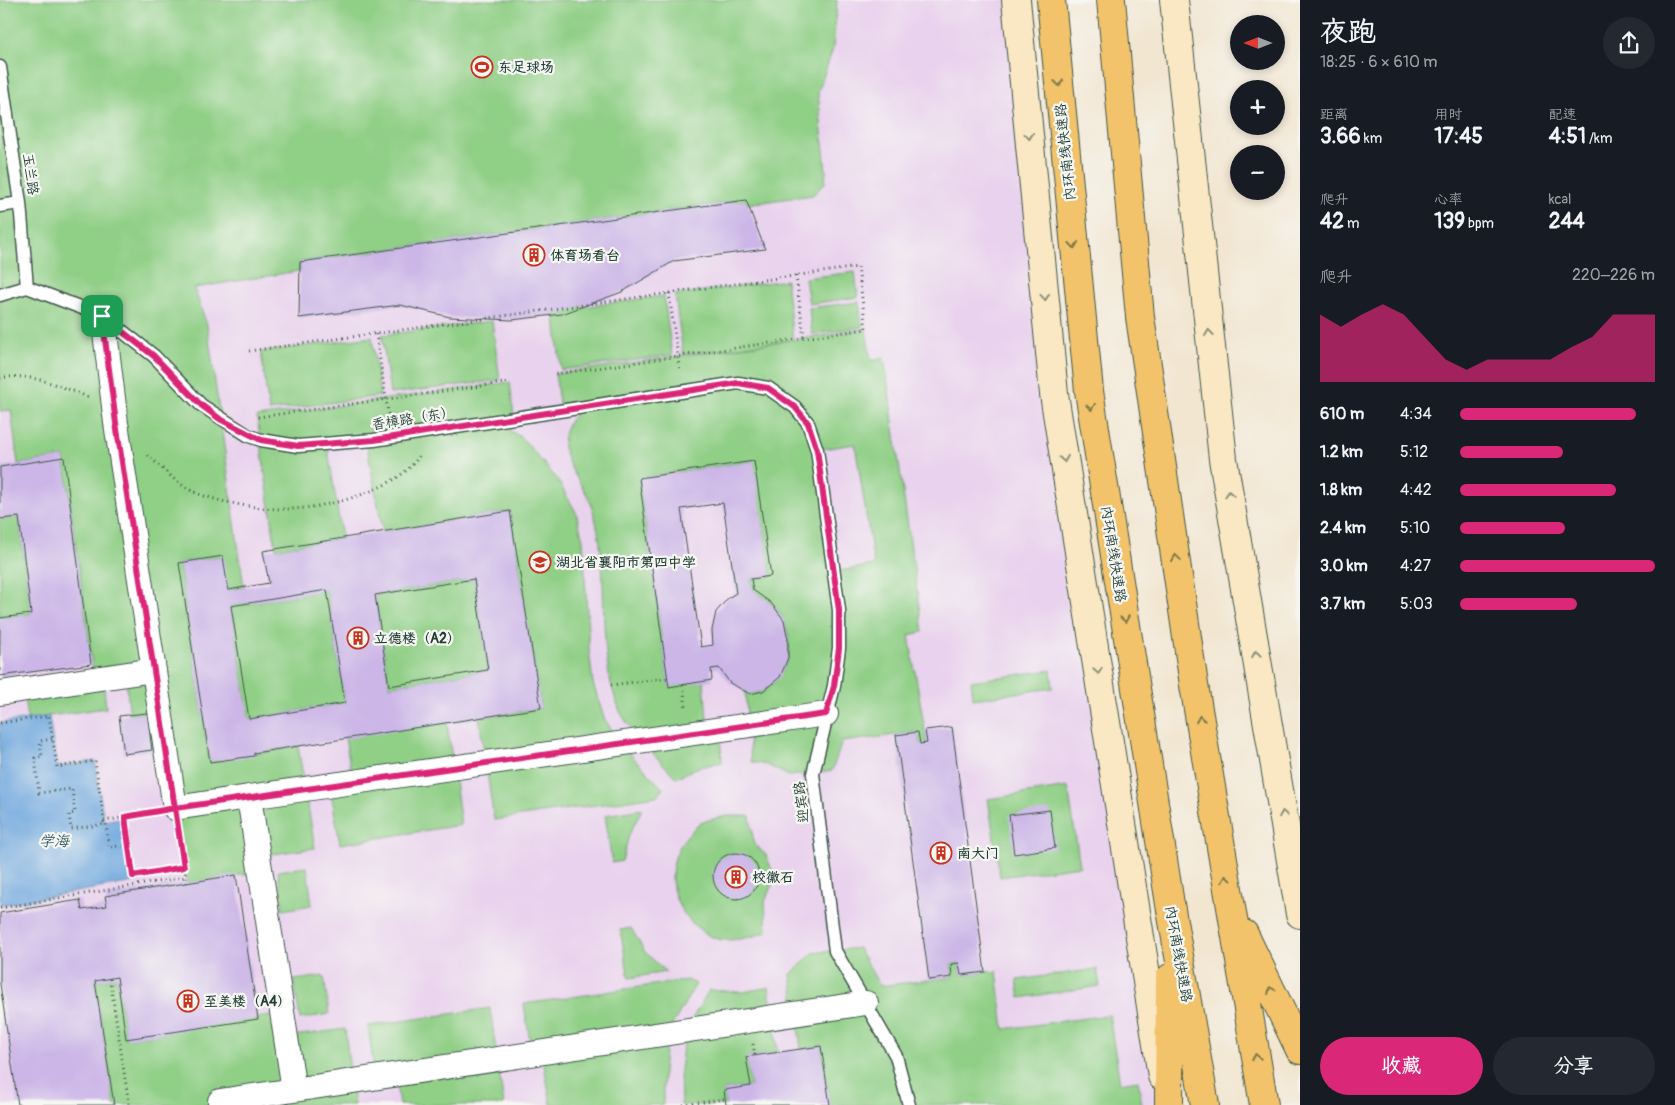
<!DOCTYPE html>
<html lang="zh">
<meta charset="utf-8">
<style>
:root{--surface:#171b24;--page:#242831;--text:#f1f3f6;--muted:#9ea1a6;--accent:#db2777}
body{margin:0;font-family:Pangolin,"LXGW WenKai TC",sans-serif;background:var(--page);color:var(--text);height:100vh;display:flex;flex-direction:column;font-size:19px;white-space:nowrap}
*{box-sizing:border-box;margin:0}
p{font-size:16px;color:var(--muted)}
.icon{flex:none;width:28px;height:28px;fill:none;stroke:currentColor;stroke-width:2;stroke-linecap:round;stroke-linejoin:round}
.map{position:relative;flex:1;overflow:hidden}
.details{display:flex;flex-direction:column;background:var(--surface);width:375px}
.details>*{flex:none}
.needle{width:32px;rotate:270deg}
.tools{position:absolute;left:1230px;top:15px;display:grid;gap:10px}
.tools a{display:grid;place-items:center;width:55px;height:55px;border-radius:50%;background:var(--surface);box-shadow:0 2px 8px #0003;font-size:25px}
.pin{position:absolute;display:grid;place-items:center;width:42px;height:42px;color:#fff;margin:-21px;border-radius:10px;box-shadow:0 2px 8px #0006}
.round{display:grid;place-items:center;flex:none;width:52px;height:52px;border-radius:26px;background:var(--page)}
.overview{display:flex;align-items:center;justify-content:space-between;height:85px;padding:0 20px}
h1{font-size:28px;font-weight:700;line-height:38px}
.figures{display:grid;grid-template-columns:repeat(3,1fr);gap:8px;height:85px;padding:5px 20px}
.figures div{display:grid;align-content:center}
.figures b{font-size:21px;font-weight:700}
.figures small{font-size:14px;font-weight:400}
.figures p{font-size:14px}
.chart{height:140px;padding:10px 20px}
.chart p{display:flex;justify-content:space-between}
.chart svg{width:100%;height:90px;margin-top:5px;fill:var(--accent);opacity:.7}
.primary-button{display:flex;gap:10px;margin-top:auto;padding:10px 20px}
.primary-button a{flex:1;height:58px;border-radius:30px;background:var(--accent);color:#fff;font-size:20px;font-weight:700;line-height:58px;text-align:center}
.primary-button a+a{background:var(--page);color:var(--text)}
ul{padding:0 20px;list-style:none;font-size:16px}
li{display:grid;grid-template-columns:80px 60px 1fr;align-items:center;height:38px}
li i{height:12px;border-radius:6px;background:var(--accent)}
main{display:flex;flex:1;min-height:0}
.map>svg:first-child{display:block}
.built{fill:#e9d2ed}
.green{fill:#90cf86;stroke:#58865d;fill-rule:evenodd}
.water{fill:#6fa7de;stroke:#477289}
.building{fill:#ccb6e7;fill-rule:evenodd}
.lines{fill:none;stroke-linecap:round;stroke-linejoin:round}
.lane-casing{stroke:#3f564c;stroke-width:15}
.street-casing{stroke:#3f564c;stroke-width:26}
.secondary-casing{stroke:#3f564c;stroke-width:30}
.highway-casing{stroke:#3f564c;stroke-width:30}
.path{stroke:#3f564c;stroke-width:3;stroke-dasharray:1 4;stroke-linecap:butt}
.lane{stroke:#fff;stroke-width:12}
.street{stroke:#fff;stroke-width:24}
.secondary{stroke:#fae7c3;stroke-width:28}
.highway{stroke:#f2c36a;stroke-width:28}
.oneway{stroke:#7e794c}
.oneway2{stroke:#8c927c}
.route-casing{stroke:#fff;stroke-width:10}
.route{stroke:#db2777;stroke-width:6}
.labels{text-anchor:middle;stroke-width:4.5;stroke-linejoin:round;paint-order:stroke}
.poi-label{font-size:14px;font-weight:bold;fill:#1f3d34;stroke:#f6f6f2;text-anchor:start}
.street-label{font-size:14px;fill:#1f3d34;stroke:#f6f6f2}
.water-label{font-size:15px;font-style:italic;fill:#375d67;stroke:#f6f6f2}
</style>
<main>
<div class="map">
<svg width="1300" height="1105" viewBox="0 0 1300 1105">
<rect width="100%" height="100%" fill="#f6f6f2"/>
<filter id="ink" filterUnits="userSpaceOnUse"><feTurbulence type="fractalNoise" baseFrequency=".02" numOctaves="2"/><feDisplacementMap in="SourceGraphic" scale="10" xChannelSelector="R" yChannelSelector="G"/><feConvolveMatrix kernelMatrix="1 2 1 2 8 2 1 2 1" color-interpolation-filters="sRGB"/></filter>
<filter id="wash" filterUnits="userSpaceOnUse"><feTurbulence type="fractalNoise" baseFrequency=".0096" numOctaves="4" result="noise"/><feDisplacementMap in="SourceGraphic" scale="20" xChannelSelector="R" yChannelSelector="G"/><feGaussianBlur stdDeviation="1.12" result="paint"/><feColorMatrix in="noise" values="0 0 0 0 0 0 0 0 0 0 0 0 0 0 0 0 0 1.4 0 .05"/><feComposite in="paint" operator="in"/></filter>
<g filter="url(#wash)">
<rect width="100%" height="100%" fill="#f2e6d1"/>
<path class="built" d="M0,0H1016L1054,394L1166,1105H0Z"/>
<path class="green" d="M0,0H837L833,49L818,92L826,171L825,183L813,195L747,204L746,200L300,262L299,271L194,288L207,325L244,587L228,590L222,556L179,563L210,762L298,746L315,848L259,856L261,872L187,883L166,748L152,750L147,713L130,715L125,675L103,678L106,708L27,719L23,690L94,679L64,457L18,464L11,410L0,411Z
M855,272L858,297L809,304L805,278Z
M786,280L793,340L866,329L871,361L884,358L923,632L909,635L927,743L920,744L918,732L842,742L832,771L789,776L767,765L751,762L745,691C764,701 784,674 788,657C790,646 788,629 783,619C777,606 765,598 753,590L751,579L771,576L753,461L639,478L669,686L704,681L708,731L720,729L722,762L696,768L676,778C661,761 629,731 620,711C592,646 614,571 591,504C582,480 557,459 565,431C567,423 574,415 579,408L560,410L555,374L791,340L683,354L675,295ZM855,444L874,565L834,572L817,450Z
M664,296L672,355L561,370L554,311Z
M859,302L862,327L812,334L809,308Z
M492,321L500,380L390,394L382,335Z
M372,337L380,396L269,411L261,352Z
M510,382L514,417L495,421L522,438L557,479L576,512L583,540L589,649L593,683L604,718L621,744L663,789L657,796L494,820L479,718L541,708L510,511L383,532L366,441L327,444L342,538L276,549L257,417Z
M19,517L31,614L0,618V519Z
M474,579L488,670L389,686L375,595Z
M327,590L345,703L249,719L231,606Z
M1051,670L1053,688L973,699L971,681Z
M447,722L461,825L340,844L330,786L353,782L345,738Z
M1068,787L1080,866L1000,877L988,799Z
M642,809L629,835L622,861L612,863L605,815Z
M727,816H750L754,844L766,855L772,870V885L765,902L767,932C751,937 735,942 718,939C708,937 696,927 689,920C662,890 668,846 701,823C708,819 719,818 727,816Z
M307,867L312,905L283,910L278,871Z
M631,928L645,952L666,972L629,978L620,930Z
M858,948L880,986L952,977L951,964L959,963L961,975L997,971L1004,1029L1109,1015L1120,1083L1138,1080L1142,1105H830L821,1046L801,1049L791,974L813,953Z
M1097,969L1100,986L1020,998L1017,980Z
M324,976L329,1014L300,1019L294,980Z
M117,977L126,1039L282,1014L286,1037L345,1029L354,1105H114L95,981Z
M687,980L696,984L667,1034L663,1071V1105H551L542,1053L532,1054L524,1004Z
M769,987L778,1052L747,1057L751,1086L724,1090L726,1105H681L680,1070L685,1031L709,990L743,992Z
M490,1008L504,1105H399L395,1075L375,1078L368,1026Z"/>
<path class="water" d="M49,716L57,767L95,761L104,821L125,817L134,882L0,905V723Z"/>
<g id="blocks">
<path class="building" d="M746,200L765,249L674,261L622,292L562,314L512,320L450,317L400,305L299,318L300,262Z
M64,457L91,664L0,676V618L31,614L19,517L0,519V467Z
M754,461L771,576L751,579L753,590L771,603L784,620L788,640V658L780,677L763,691L750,694L730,683L719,668L711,669L712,680L669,687L639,478ZM723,503L736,593L728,598L716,612L712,630L713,645L701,647L681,509Z
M510,511L541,708L254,753V756L210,762L179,563L223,556L228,590L269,583L263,551ZM474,579L488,670L389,686L375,595ZM327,590L345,703L249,719L231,606Z
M147,713L152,750L124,754L119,716Z
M952,727L985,972L961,975L959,963L951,964L952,977L929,980L896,735L918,732L920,744L927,743L925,730Z
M1050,810L1055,848L1014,854L1009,815Z
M713 876a23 23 0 1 1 46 0a23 23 0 1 1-46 0Z
M236,875L258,1019L126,1039L117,977L95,981L114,1105H18L0,984V913L80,900L82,910L107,906L105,896Z
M821,1046L830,1105H726L724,1090L751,1086L746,1057Z"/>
</g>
</g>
<g filter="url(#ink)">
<use href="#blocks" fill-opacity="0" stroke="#3f564c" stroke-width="1"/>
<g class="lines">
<g class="lane-casing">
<path id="lane" d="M0,67L20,203L27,287
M0,206L20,203
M27,287L103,316L154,356L201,405L249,436L261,440L298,446L374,440L738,383L768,388L795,407L808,423L817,450L839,610V648L834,686L813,774L835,951L896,1056L909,1105
M0,295L27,287"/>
</g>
<g class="street-casing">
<path id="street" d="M103,316L116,423L175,808L249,797L294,1090L220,1101L221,1105
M0,693L154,670
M249,797L826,714
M294,1090L866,1003"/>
</g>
<g class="secondary-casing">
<path id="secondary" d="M1016,0L1054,394L1162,1076
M1174,0L1223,459L1300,914"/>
</g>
<g class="highway-casing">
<path id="highway" d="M1051,0L1089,391L1170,904L1205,1105
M1111,0L1140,317L1194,685L1264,1105
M1244,934L1300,1050
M1169,1105L1170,978"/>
</g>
<path class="path" d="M796,276L804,338
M669,293L680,372
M376,334L389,419
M249,351L858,267L866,329L555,374
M0,378C30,372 60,386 88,397
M258,417L510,382
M148,455C162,468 178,485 196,493C221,503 263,510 290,509C328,508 402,489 420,454
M611,685L668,678
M683,685L686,708
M0,723L49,716L57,767L95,761L104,821L150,813
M52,739L40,741L42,757L35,758L39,793L72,789L75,813L69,814L71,829L106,824L109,847L129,845
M125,817L133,876L184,867
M179,833L187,883
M0,908L186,877
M110,979L129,1105
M753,1044L755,1056
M683,1105L725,1099"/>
<use href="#lane" class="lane"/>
<use href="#street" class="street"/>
<use href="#secondary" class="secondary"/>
<use href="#highway" class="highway"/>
</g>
<defs><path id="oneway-chevron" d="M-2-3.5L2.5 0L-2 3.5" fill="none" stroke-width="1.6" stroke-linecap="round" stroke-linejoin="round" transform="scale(1.25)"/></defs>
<g class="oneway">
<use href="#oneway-chevron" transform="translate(1059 83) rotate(84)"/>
<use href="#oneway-chevron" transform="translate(1074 245) rotate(84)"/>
<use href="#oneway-chevron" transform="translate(1091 407) rotate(81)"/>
<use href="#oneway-chevron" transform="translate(1176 558) rotate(-98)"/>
<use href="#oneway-chevron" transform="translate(1125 619) rotate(81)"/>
<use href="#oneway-chevron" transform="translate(1200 719) rotate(-99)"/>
<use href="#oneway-chevron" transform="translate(1226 879) rotate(-99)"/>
<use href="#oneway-chevron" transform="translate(1271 990) rotate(-116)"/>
<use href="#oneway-chevron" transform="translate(1256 1057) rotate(-100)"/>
</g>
<g class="oneway2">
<use href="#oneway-chevron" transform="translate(1029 136) rotate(85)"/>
<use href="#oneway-chevron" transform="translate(1045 297) rotate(85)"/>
<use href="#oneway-chevron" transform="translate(1209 333) rotate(-96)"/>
<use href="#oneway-chevron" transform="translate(1064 459) rotate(81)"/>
<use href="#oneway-chevron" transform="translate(1229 494) rotate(-100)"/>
<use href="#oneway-chevron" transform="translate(1256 654) rotate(-100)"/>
<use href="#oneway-chevron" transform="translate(1098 671) rotate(81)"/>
<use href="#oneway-chevron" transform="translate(1283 814) rotate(-100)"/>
</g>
</g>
<g class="lines" filter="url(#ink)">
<g class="route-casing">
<path id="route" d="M102,316L116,423L175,808L125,817L133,876L184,867L175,808L826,714L834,686L839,648V610L817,450L808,423L795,407L768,388L738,383L374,440L298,446L261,440L220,419L201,405L154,356L102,316"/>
</g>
<use href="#route" class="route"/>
</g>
<defs>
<g id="stadium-ring" transform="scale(1.125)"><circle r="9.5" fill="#f6f6f2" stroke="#c8321e" stroke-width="1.5"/><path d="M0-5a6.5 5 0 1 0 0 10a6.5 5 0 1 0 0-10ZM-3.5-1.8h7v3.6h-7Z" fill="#c8321e"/></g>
<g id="building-ring" transform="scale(1.125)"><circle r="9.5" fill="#f6f6f2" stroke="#c8321e" stroke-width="1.5"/><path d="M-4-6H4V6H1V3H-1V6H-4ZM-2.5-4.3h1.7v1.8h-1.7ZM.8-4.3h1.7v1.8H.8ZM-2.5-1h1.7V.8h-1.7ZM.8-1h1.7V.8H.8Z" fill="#c8321e"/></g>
<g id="school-ring" transform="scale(1.125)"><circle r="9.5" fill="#f6f6f2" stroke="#c8321e" stroke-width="1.5"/><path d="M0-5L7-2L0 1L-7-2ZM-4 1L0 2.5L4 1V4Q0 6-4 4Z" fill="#c8321e"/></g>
</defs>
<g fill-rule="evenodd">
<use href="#stadium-ring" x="482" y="67"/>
<use href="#building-ring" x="534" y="255"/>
<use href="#school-ring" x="540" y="562"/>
<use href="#building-ring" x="358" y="638"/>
<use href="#building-ring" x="941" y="853"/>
<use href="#building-ring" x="736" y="877"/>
<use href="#building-ring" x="188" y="1001"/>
</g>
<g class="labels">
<g class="poi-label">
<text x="498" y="72">东足球场</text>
<text x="550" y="260">体育场看台</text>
<text x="556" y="567">湖北省襄阳市第四中学</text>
<text x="374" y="643">立德楼（A2）</text>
<text x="957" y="858">南大门</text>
<text x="752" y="882">校徽石</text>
<text x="204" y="1006">至美楼（A4）</text>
</g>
<g class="street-label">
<text transform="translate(1065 152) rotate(-96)" y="5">内环南线快速路</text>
<text transform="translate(31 174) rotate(82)" y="5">玉兰路</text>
<text transform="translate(413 418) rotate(-9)" y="5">香樟路（东）</text>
<text transform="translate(1114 554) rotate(81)" y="5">内环南线快速路</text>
<text transform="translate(801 802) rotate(-97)" y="5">迎宾路</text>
<text transform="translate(1179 954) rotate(80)" y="5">内环南线快速路</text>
</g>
<g class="water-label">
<text x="54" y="846">学海</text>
</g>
</g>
</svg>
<div class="tools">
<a><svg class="needle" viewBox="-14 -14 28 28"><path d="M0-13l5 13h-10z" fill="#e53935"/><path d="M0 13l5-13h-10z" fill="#9ea1a6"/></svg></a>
<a>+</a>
<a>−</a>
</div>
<div class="pin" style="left:102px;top:316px;background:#1e9e55"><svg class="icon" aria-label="arrive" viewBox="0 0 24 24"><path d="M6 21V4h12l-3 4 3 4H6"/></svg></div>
</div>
<section class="details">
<div class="overview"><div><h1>夜跑</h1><p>18:25 · 6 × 610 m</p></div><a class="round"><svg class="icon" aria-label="share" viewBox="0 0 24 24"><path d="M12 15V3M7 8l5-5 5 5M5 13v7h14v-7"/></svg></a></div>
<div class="figures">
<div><p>距离</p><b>3.66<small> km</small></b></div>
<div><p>用时</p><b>17:45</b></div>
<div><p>配速</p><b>4:51<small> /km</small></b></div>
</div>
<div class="figures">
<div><p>爬升</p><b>42<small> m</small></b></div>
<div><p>心率</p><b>139<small> bpm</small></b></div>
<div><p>kcal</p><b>244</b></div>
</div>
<div class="chart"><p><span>爬升</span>220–226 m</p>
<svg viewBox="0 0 160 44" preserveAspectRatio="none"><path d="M0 44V11L10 17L20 11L30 6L40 11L50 22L60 33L70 38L80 33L90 33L100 33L110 33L120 27L130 22L140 11L150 11L160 11V44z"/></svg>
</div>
<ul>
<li><b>610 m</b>4:34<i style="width:90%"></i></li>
<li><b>1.2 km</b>5:12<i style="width:53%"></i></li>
<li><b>1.8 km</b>4:42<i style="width:80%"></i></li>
<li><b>2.4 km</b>5:10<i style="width:54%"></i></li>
<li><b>3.0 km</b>4:27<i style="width:100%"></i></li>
<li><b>3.7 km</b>5:03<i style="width:60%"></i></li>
</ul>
<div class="primary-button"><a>收藏</a><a>分享</a></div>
</section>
</main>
